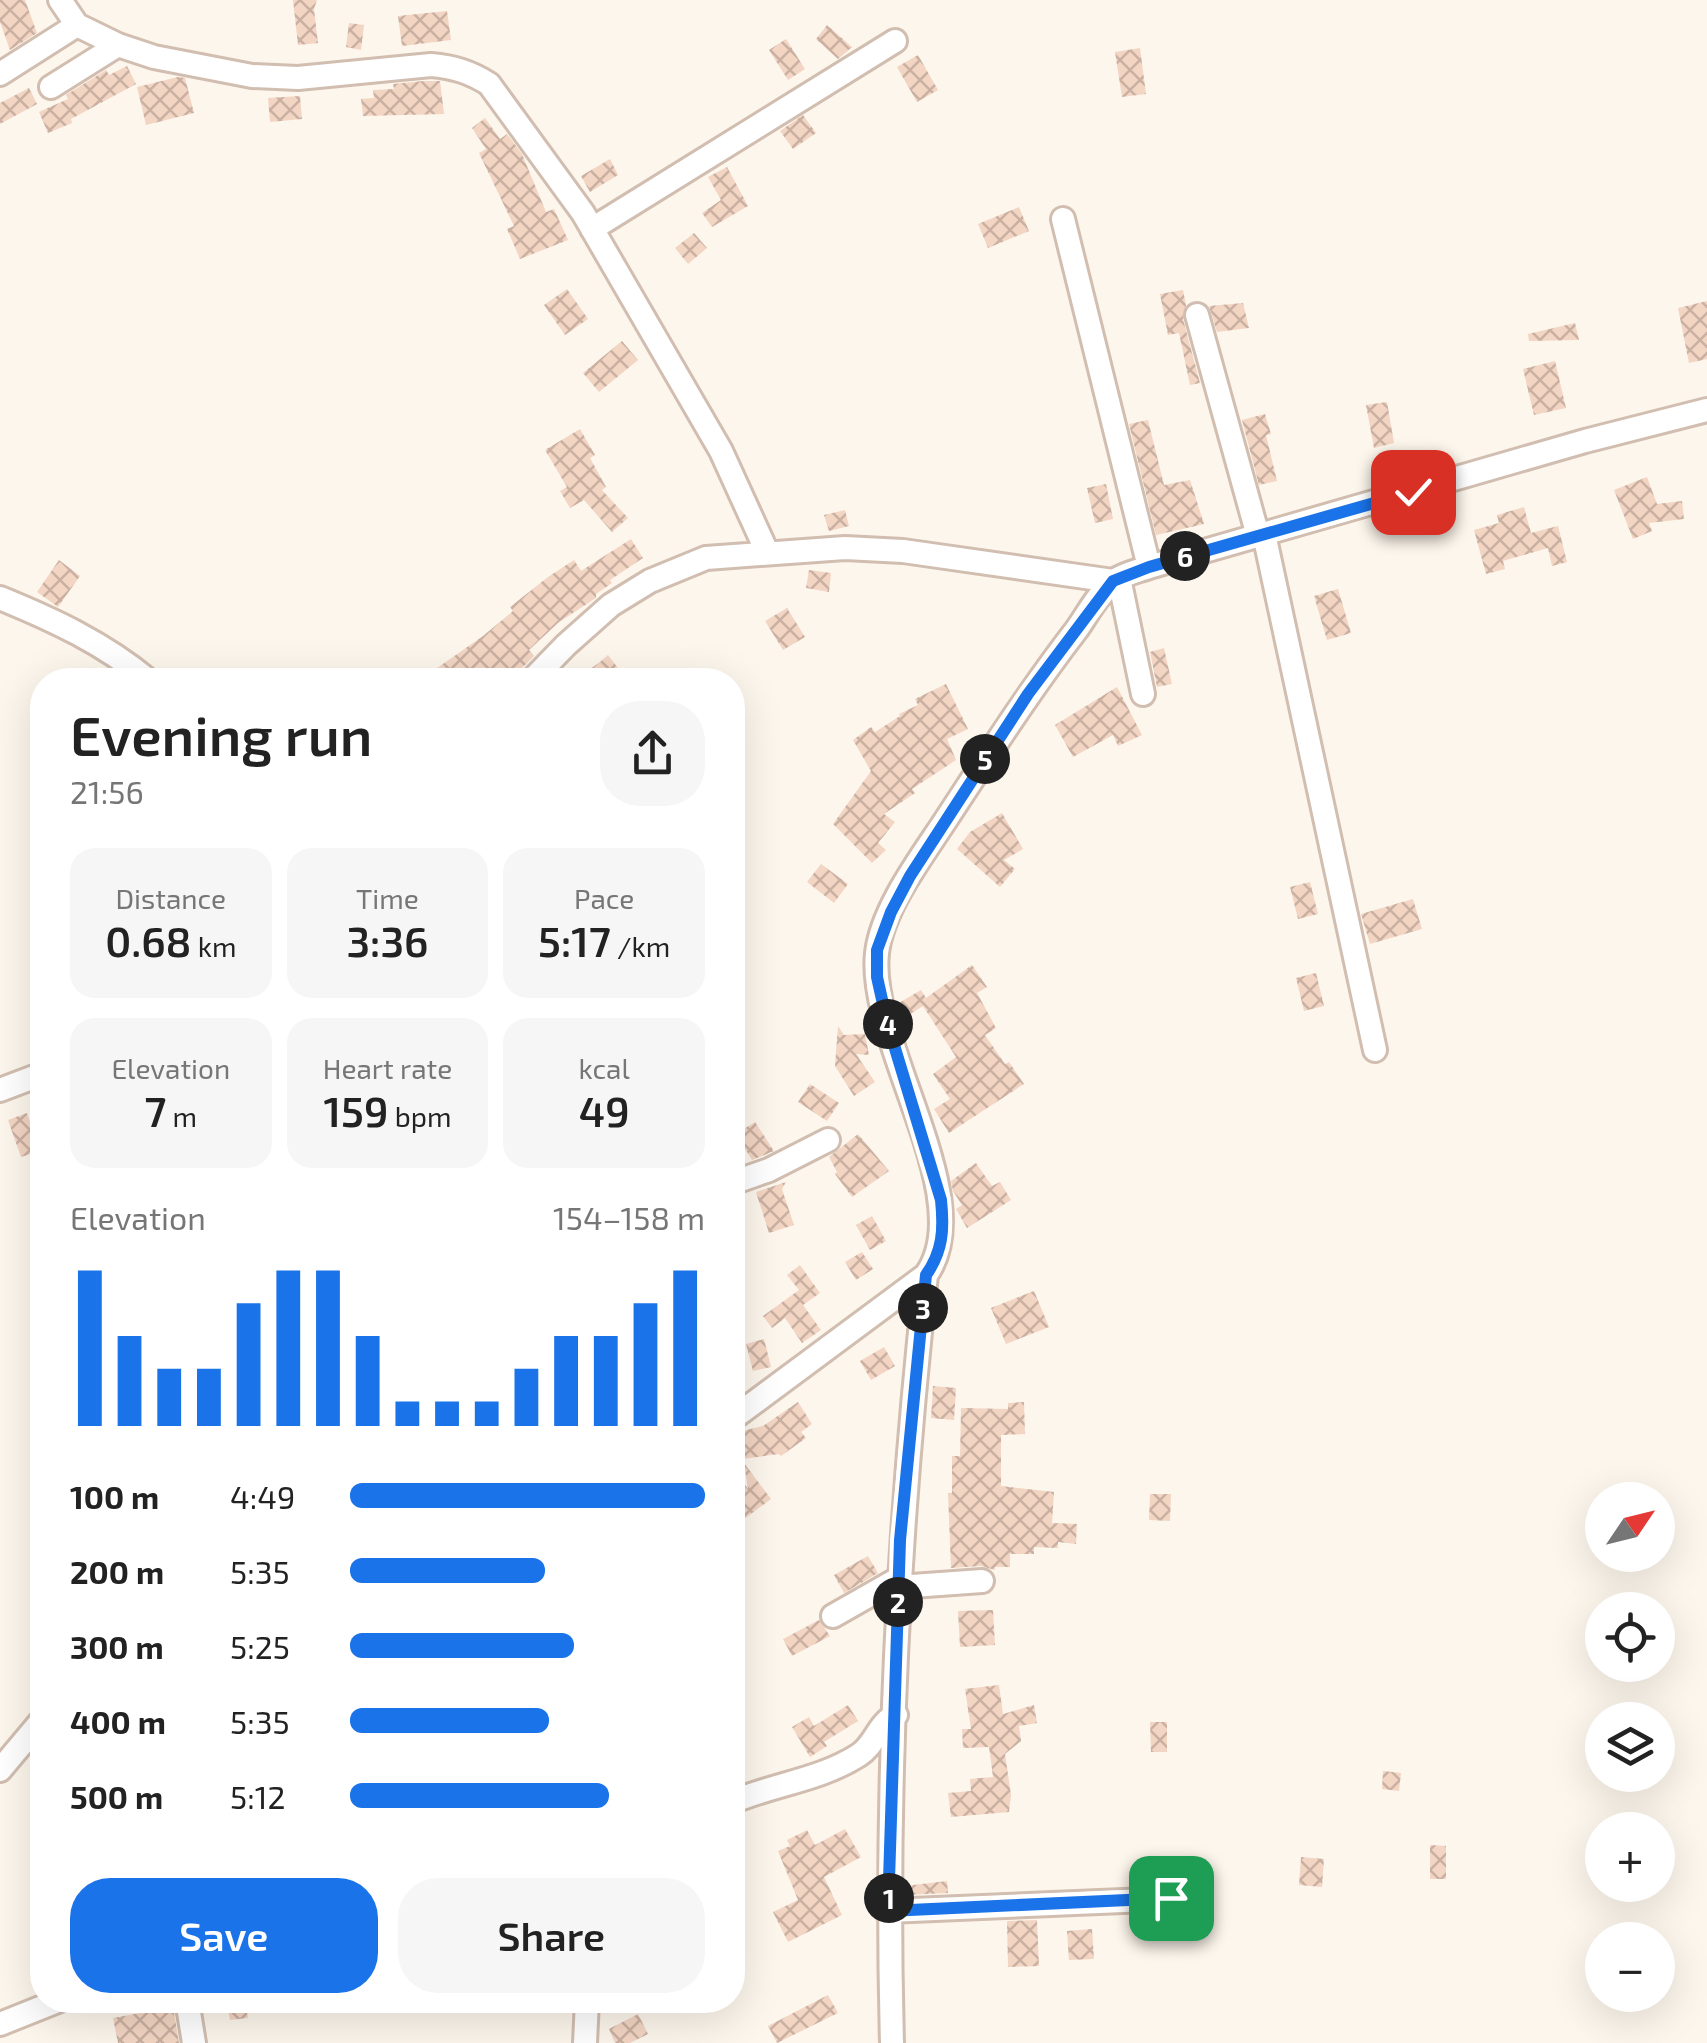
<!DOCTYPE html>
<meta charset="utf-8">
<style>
:root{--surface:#fff;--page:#f6f6f6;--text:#222;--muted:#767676;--accent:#1a73e8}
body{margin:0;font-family:"Exo 2",sans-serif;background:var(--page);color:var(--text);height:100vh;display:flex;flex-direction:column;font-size:38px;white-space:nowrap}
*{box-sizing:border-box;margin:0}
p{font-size:32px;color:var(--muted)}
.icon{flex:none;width:55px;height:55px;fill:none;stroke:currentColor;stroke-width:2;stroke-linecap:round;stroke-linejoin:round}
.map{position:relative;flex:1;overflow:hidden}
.drawer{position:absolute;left:30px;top:668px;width:715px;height:1345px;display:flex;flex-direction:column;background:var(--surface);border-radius:40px;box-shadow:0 10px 40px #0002}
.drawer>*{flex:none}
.needle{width:65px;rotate:55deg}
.buttons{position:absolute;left:1585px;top:1482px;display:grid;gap:20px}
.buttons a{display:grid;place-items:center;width:90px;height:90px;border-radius:50%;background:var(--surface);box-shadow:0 10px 40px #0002;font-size:50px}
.pin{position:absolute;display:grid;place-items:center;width:85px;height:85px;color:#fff;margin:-42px;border-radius:20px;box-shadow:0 5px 15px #0006}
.km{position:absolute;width:50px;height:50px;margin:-25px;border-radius:50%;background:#222;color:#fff;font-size:28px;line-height:50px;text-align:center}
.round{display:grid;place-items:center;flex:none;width:105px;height:105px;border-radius:40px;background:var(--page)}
.summary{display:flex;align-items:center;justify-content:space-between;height:170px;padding:0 40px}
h1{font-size:55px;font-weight:600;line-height:75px}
.stats{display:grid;grid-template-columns:repeat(3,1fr);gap:15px;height:170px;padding:10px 40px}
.stats div{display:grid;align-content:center;border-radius:25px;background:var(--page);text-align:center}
.stats b{font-size:42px;font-weight:600}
.stats small{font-size:28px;font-weight:400}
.stats p{font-size:28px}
.chart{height:280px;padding:20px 40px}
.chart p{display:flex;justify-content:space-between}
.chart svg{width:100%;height:180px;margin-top:10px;stroke:var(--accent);stroke-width:6}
.cta{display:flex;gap:20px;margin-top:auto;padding:20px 40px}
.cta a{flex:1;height:115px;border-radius:40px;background:var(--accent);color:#fff;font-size:40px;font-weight:600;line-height:115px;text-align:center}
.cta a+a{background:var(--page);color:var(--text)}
ul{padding:0 40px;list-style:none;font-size:32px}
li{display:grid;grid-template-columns:160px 120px 1fr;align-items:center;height:75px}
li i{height:25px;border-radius:12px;background:var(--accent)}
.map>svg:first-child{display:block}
.building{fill:url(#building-cross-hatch)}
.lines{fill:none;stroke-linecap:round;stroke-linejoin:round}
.minor-casing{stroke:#d1beb0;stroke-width:28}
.minor{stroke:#fff;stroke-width:22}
.route-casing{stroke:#fff;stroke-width:20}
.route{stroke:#1a73e8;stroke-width:12}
</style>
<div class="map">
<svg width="1707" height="2043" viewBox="0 0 1707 2043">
<defs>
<pattern id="building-cross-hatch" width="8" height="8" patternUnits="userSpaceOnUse" patternTransform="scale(2.5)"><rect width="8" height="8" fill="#f3d5c3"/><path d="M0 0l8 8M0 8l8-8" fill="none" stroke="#cab0a1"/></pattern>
</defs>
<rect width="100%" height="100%" fill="#fdf6ec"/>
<path class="building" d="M0,0H25L37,33L10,50L0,22Z
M293,0H317L314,9L318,43L298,45Z
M447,11L451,40L402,46L398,16Z
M349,23L364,25L361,50L346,47Z
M827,25L852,47L838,59L816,39Z
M786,39L805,69L788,80L769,50Z
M1140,48L1146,94L1122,97L1115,52Z
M918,55L938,90L917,102L897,67Z
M127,66L136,84L71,119L72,123L48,133L39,112L68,99L66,95L106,70L109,75Z
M178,77L185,78L194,113L146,125L137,87Z
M424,81H440L444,114L363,116L361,99L374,98L373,90L394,89L393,84Z
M29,88L37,104L0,124V103Z
M300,96L302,119L270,122L268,98Z
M803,115L816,133L793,149L780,131Z
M485,118L500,139L507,134L522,154L546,212L554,209L568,240L520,259L507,229L514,226L479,153L486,149L472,128Z
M610,159L618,175L590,192L581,176Z
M727,167L748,206L712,227L702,213L721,200L708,177Z
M1019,207L1029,231L988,248L978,224Z
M694,233L707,248L688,264L675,248Z
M567,289L588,319L565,335L544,305Z
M1183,290L1186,305L1183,319L1200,383L1190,385L1179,333L1168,335L1160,294Z
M1707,301V359L1689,363L1678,308Z
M1243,303L1249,328L1217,332L1209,306Z
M1575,323L1579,340L1529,341L1528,334Z
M622,341L638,360L599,392L583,373Z
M1555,361L1566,408L1534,415L1523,369Z
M1387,402L1394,443L1374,448L1366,405Z
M1265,414L1271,434L1266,435L1277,481L1259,485L1242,420Z
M1148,420L1164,485L1190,480L1204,524L1156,535L1129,424Z
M580,429L595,455L590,458L606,487L602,490L628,518L612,532L584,500L570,508L560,491L567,487L545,450Z
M1647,477L1657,504L1682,501L1684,519L1649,523L1652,531L1633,539L1614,490Z
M1106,484L1113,519L1095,523L1087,488Z
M1524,507L1531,533L1558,526L1567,562L1552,566L1548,548L1503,561L1505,569L1486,574L1474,530L1499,523L1497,515Z
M845,510L849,526L829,531L824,515Z
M631,539L643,558L610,580L612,583L596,594V598L559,622L529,650L534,656L510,680H420L483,636L513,611L510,607L548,577L574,560L581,571Z
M59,560L80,576L58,607L37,592Z
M809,570L831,573L829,592L806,588Z
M1338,589L1351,633L1327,640L1314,596Z
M787,608L805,637L783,650L765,621Z
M1164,648L1172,684L1157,687L1150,652Z
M608,655L627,680H575L600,662Z
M946,684L968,729L947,739L956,760L912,789L915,793L884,814L895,822L878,843L886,850L872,863L833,824L871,771L853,740L871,727L875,732L900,716L899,714L918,705L915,699Z
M1117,687L1142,735L1118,746L1113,735L1073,757L1055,725Z
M1002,813L1023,849L1004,860L1015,869L1000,887L957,849L970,832Z
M821,864L848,884L834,903L807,882Z
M1310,882L1318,914L1298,919L1290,887Z
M1413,899L1422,929L1370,944L1361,914Z
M972,965L987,987L977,993L996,1028L985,1035L1005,1064L1009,1062L1024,1084L949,1133L934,1109L950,1099L933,1074L956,1057L923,1006L904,1018L897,1004L921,990L926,998Z
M1316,973L1324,1006L1304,1011L1296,978Z
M838,1026L844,1035L865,1034L869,1055L856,1054L875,1082L854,1096L835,1066Z
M810,1084L839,1103L827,1121L798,1102Z
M27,1113L40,1151L21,1157L8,1120Z
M755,1122L774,1151L752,1160L736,1134Z
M858,1134L889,1171L852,1197L835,1174L837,1172L829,1157Z
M976,1163L992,1186L1000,1182L1011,1200L967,1228L956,1209L962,1205L953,1191L951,1181Z
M786,1182L782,1189L794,1225L769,1233L756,1192Z
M872,1216L886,1241L870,1250L856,1225Z
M862,1252L873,1269L856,1280L845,1262Z
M800,1265L820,1293L803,1305L821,1330L802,1343L785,1318L772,1328L763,1316L799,1290L787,1275Z
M1034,1291L1049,1327L1006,1344L991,1308Z
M764,1339L771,1367L753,1371L746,1344Z
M884,1347L895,1366L871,1380L860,1361Z
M933,1386L956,1388L954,1420L931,1418Z
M798,1402L812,1424L801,1432L806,1438L781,1456L779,1454L743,1459L738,1432L763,1426Z
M1024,1402L1025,1434L1001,1435V1486L1054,1492L1052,1523L1077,1524L1076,1544L1058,1542V1548L1034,1547V1554H1010V1567H995V1570L981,1566L951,1568L948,1493H952V1456H960L961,1408L1008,1409V1403Z
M744,1463L771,1499L732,1528V1467L748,1489Z
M1150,1494H1171L1170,1521L1149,1520Z
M868,1556L878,1573L844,1593L834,1575Z
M993,1610L995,1645L960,1647L958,1611Z
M819,1620L830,1636L792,1656L783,1639Z
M999,1685L1003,1714L1034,1705L1037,1723L1019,1726L1021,1741L1005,1754L1011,1795L1009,1812L951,1817L948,1793L971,1791L970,1779L993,1777L989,1747L963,1748L962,1729H971L965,1689Z
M848,1705L858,1721L824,1742L827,1746L810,1757L792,1727L809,1717L814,1726Z
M1150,1722H1167V1752H1151Z
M1383,1771L1401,1773L1399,1791L1382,1789Z
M845,1829L861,1857L824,1877L842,1915L788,1942L773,1912L798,1900L778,1851L790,1846L787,1840L807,1830L815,1845Z
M1430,1845L1446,1846V1879H1430Z
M1301,1857L1324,1859L1322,1887L1299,1885Z
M947,1881L948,1893L905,1895V1886Z
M1037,1920L1039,1966L1008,1967L1007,1921Z
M1092,1929L1094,1959L1069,1960L1067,1931Z
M828,1995L838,2013L777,2043L768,2026Z
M226,2000H245L248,2018L230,2020Z
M173,2007L179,2043H118L113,2018Z
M638,2014L648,2034L630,2043H615L609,2029Z"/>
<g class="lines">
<g class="minor-casing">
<path id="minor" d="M60,0L77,25L118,45L154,57L252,76L298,78L431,65C454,67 470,72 489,84L583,213L721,451L767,552
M0,74L77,25
M51,87L118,45
M1063,219L1149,567
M592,229L895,41
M1197,315L1258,536
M1264,534L1375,1050
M1119,578L1143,694
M0,598C54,620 103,643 148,680
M532,680L566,645L611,605L650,581L706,558L845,548L903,551L1113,581
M0,1090L42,1074
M732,1183L769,1170L828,1140
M732,1419L926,1275C981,1199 867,1044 877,953C882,908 923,855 947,818C989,754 1030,690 1077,629C1087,615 1099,592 1114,581C1123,574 1138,571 1149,567L1585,441L1707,410
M898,1587L982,1581
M833,1616L898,1579
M0,1770L42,1720
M732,1802C774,1784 820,1780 859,1755C876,1744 877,1724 896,1715
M888,1911L1171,1899
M187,2000L194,2043
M0,2024L60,2000
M585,2043L587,2000
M892,2043C885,1787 898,1530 926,1275"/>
</g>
<use href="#minor" class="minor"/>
</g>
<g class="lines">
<g class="route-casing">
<path id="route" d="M1171,1898L888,1911L900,1540L926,1275C943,1251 944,1229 941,1200L887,1022L877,977V950L891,912L910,876L1028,694L1113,581L1149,567L1413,492"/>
</g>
<use href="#route" class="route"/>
</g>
</svg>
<div class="buttons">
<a><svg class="needle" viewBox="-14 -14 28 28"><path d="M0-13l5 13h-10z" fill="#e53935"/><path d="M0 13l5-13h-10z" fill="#767676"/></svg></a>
<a><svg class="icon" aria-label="locate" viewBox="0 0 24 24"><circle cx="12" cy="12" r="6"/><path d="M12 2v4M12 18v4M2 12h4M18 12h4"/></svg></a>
<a><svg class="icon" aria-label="layers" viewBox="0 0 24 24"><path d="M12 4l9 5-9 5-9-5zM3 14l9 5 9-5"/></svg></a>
<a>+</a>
<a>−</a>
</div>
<div class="pin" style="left:1171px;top:1898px;background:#1e9e55"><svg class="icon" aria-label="arrive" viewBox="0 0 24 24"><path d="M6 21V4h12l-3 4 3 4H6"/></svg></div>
<div class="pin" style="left:1413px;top:492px;background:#d93025"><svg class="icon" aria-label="check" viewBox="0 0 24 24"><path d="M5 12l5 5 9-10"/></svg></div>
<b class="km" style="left:889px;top:1898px">1</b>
<b class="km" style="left:898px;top:1602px">2</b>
<b class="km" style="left:923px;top:1308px">3</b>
<b class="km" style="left:888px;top:1024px">4</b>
<b class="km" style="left:985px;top:759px">5</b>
<b class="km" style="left:1185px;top:556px">6</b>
<section class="drawer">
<div class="summary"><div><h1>Evening run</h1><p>21:56</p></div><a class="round"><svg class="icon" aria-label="share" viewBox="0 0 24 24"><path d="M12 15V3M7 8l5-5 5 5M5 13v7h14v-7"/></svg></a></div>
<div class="stats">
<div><p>Distance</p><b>0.68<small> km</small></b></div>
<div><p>Time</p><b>3:36</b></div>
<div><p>Pace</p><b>5:17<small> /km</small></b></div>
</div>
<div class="stats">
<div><p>Elevation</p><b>7<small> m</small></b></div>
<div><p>Heart rate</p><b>159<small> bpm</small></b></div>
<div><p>kcal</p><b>49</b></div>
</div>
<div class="chart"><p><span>Elevation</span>154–158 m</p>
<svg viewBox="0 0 160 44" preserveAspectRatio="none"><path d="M5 44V6M15 44V22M25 44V30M35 44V30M45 44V14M55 44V6M65 44V6M75 44V22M85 44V38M95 44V38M105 44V38M115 44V30M125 44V22M135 44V22M145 44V14M155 44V6"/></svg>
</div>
<ul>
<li><b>100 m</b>4:49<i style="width:100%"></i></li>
<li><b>200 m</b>5:35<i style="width:55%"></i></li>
<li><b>300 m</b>5:25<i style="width:63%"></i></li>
<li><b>400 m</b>5:35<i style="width:56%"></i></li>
<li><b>500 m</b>5:12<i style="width:73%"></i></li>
</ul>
<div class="cta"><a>Save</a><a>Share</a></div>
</section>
</div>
